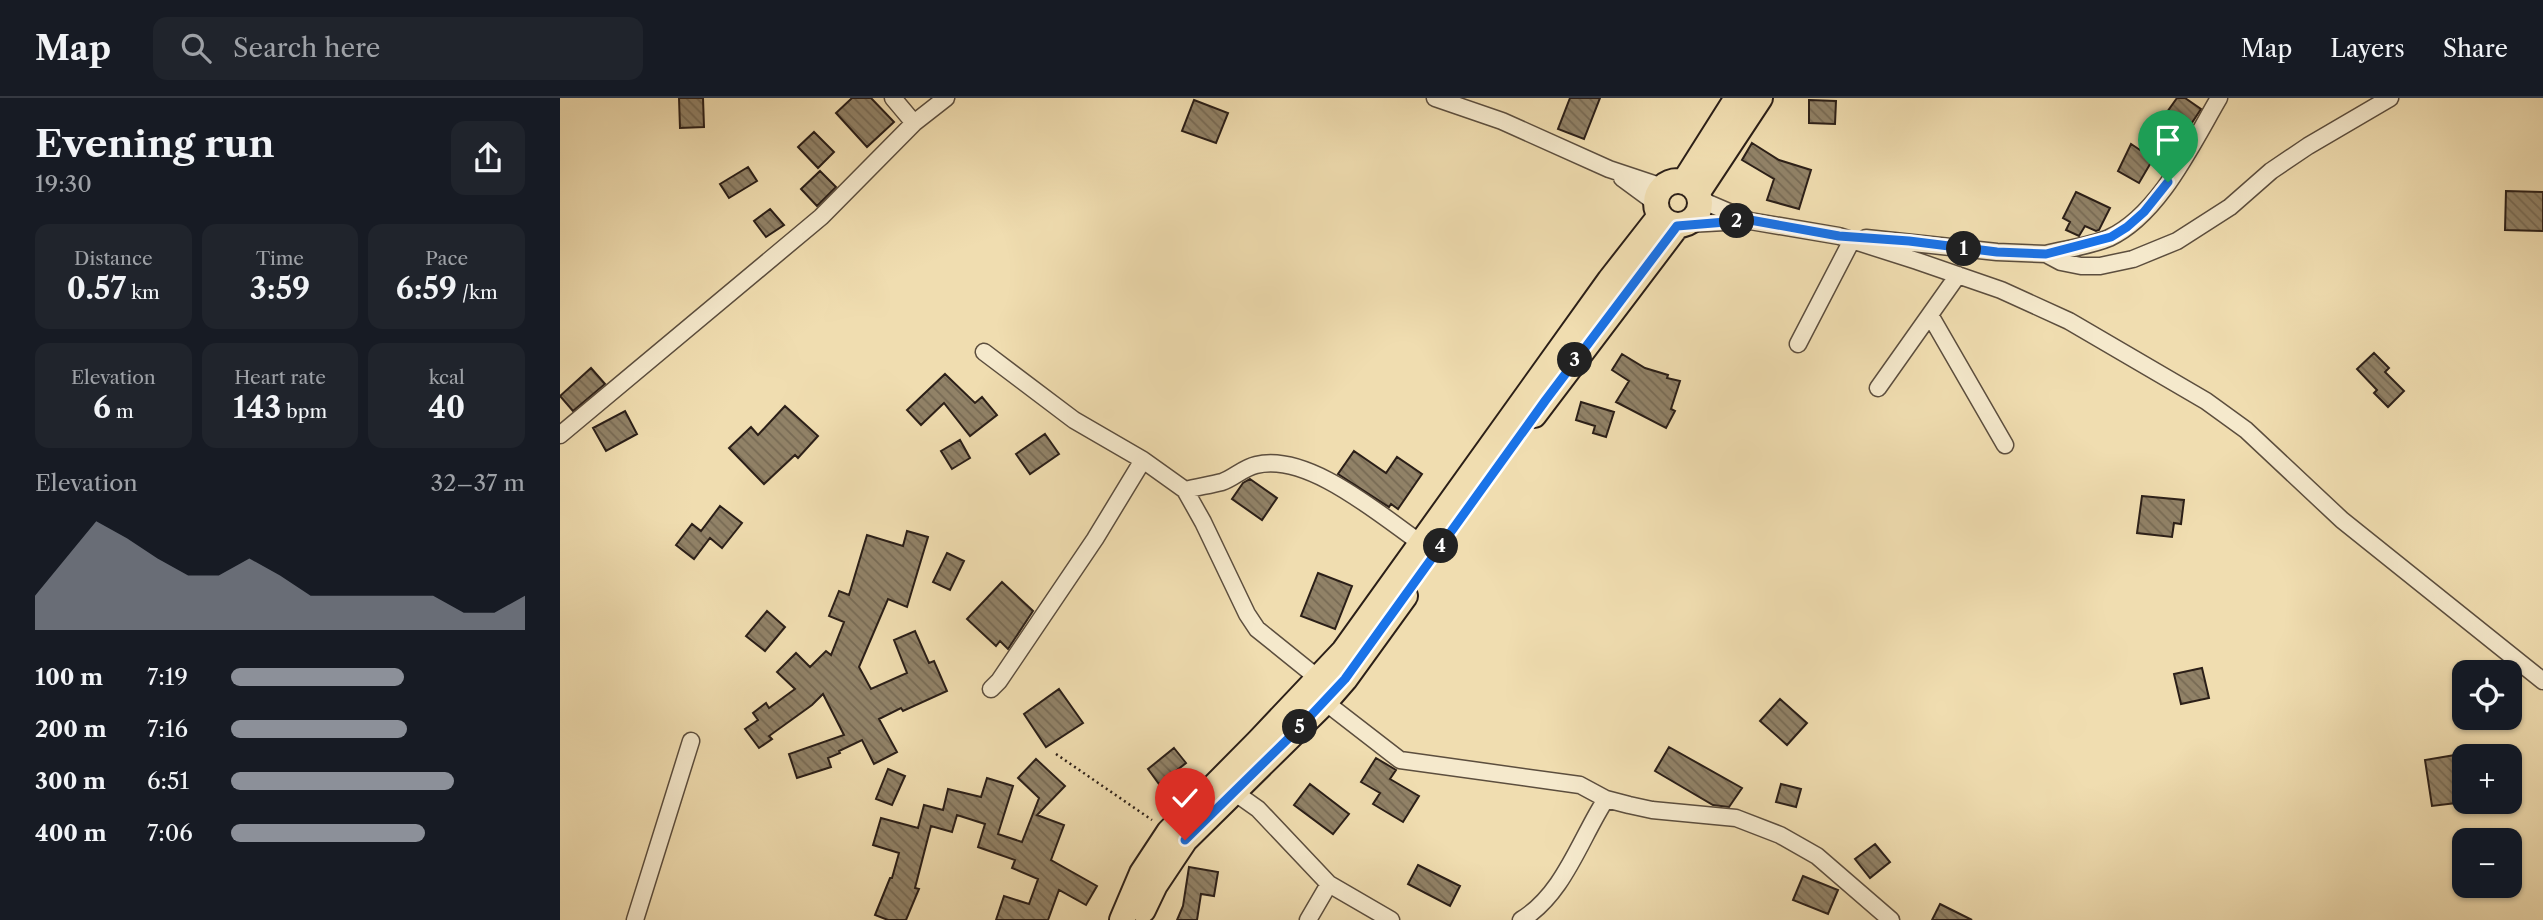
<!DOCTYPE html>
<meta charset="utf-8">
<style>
:root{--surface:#171b24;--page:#20242c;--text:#f1f3f6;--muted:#9ea1a6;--line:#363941;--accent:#8c9099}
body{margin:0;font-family:"Libre Caslon Text",serif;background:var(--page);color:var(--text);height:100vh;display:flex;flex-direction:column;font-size:26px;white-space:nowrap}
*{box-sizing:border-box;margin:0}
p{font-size:23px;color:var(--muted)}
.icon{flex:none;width:38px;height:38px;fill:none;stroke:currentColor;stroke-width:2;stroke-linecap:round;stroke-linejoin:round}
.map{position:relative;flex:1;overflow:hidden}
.panel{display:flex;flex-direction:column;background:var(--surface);width:560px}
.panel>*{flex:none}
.fabs{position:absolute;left:1892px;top:562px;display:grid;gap:14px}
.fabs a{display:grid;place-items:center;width:70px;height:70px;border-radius:14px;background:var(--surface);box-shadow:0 2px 5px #0004;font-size:35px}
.pin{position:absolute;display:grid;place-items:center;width:60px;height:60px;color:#fff;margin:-72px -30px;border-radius:50% 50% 50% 0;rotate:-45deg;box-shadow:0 0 7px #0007}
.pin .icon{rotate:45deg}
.km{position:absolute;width:35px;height:35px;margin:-18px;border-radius:50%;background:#222;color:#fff;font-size:19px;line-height:35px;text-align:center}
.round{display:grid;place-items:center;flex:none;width:74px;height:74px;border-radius:14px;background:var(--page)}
.head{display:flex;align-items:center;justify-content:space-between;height:119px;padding:0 35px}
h1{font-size:38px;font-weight:800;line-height:52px}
.figures{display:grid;grid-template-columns:repeat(3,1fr);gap:10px;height:119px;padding:7px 35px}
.figures div{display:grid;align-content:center;border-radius:14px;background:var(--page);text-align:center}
.figures b{font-size:30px;font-weight:800}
.figures small{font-size:19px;font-weight:400}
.figures p{font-size:19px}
.chart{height:196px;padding:14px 35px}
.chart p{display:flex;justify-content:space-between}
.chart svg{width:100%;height:126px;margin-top:7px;fill:var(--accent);opacity:.7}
ul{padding:0 35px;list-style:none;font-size:23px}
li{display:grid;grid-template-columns:112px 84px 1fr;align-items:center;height:52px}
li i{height:18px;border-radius:9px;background:var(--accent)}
header{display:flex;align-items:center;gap:42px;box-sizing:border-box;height:98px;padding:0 35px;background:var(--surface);border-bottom:2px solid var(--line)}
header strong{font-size:33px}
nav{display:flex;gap:38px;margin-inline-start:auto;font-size:24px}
.search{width:490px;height:63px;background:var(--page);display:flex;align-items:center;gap:18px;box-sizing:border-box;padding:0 24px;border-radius:14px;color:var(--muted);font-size:26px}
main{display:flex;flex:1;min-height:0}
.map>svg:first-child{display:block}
.building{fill:url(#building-back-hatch);stroke:#2b1f18;stroke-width:2}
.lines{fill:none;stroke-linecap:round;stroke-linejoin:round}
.street-casing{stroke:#5c4e3e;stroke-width:19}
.primary-casing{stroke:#2b1f18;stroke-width:28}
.path{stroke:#2b1f18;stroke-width:2.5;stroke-dasharray:2 3.5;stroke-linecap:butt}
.street{stroke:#f5e9cc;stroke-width:16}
.primary{stroke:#f0ddb0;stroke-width:24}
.route-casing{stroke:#fff;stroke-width:14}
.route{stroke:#1a73e8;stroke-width:9}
</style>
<header>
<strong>Map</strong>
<div class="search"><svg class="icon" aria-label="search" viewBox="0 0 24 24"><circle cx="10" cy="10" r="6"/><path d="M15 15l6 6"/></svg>Search here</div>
<nav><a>Map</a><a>Layers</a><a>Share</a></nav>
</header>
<main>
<section class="panel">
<div class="head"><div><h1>Evening run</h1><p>19:30</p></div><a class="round"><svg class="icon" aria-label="share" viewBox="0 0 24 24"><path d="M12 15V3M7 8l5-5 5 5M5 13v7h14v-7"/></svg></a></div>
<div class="figures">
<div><p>Distance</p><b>0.57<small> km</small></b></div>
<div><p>Time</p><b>3:59</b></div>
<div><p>Pace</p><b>6:59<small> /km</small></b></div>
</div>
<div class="figures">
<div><p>Elevation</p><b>6<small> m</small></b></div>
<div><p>Heart rate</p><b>143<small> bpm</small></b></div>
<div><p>kcal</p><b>40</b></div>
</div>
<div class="chart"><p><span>Elevation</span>32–37 m</p>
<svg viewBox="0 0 160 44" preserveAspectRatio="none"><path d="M0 44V32L10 19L20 6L30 12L40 19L50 25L60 25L70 19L80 25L90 32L100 32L110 32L120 32L130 32L140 38L150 38L160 32V44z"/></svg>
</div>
<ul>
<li><b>100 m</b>7:19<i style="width:59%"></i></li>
<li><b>200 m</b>7:16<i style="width:60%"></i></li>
<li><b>300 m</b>6:51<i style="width:76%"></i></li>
<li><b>400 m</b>7:06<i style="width:66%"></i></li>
</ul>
</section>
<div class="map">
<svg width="1983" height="822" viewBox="0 0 1983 822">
<defs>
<pattern id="building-back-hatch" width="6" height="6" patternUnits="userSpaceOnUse" patternTransform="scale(1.75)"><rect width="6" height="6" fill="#918267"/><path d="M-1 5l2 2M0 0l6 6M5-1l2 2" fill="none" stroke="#776a54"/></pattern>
</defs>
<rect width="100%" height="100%" fill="#f0ddb0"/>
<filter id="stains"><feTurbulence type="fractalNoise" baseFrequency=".00286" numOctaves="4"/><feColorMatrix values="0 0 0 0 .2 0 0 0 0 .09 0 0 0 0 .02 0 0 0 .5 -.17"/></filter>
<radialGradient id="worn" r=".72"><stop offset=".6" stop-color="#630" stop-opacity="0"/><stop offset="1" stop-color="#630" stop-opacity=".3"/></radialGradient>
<path class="building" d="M119,0H143L144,29L120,30Z
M292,0H311L334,24L307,49L276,15Z
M1010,0H1040L1024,41L998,31Z
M1617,0H1625L1641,11L1614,52L1603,44L1579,85L1558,73L1571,46L1580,52Z
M634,2L668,15L656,45L622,33Z
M1249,2L1276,3L1275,26L1249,25Z
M254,34L274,54L258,70L238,49Z
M1192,45L1219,62L1251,72L1239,111L1207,102L1214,81L1182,62Z
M188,69L197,83L169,100L160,86Z
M260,73L276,89L257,108L241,91Z
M1946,93L1983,94V133L1945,132Z
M1516,94L1550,110L1539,132L1536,133L1525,128L1519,138L1506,132L1510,124L1503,120Z
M210,111L224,127L206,139L194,123Z
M1814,255L1829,270L1825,274L1844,293L1828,309L1814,295L1817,292L1797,271Z
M1062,256L1085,270L1108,277L1107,280L1120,283L1111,311L1115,313L1106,330L1056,304L1069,283L1052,272Z
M31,270L45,286L13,313L0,298Z
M385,276L415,305L422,299L437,317L410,338L384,305L361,327L347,312Z
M1021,304L1054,314L1046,339L1033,335L1035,328L1016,322Z
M225,308L258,338L238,360L235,357L204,386L169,350L191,329L198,337Z
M65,313L77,336L46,353L33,330Z
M485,336L499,356L470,376L456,356Z
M400,342L410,360L392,371L381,353Z
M794,353L826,375L837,359L862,376L838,411L831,406L829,409L778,376Z
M690,381L717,400L702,422L672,401L683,385Z
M1582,398L1624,402L1621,426L1614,425L1612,439L1577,435Z
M160,408L182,425L162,450L150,440L134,461L116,447L132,426L141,433Z
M347,433L368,439L347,509L328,501L299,569L311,591L347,575L334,542L355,533L369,565L374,563L387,593L343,613L341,610L319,621L337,654L314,666L302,642L279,653L280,655L268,660L271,669L237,680L229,656L284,637L263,596L252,607L209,638L212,641L199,650L185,631L198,622L193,615L206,605L209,610L235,591L217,574L236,555L250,569L266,553L271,557L284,524L269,518L279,493L289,497L307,437L343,448Z
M387,455L404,463L390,492L373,484Z
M758,475L792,488L775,531L741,518Z
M442,484L473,513L448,551L440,543L436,548L407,521Z
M207,513L225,529L205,553L186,538Z
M1642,570L1649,600L1621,606L1614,576Z
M499,591L523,625L486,649L464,616Z
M1220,601L1247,625L1227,647L1200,623Z
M1109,649L1182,690L1169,709L1153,707L1095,673Z
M614,650L626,665L599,686L588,671Z
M1901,656L1904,704L1872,708L1865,662Z
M816,660L836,672L830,681L859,698L843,724L813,706L820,695L801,684Z
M476,661L505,688L477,717L504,727L491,762L537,788L526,807L499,792L488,822H436L444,798L469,806L478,781L452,770L455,762L418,749L425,726L397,717L392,734L371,728L355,790L359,791L346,822H328L315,817L330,780H332L339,755L313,747L321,720L358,730L364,707L383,712L388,691L421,699L427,680L453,688L438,736L462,744L479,700L458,680Z
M328,671L345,678L332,707L316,701Z
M750,686L789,716L773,736L734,707Z
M1221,686L1241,691L1236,709L1216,704Z
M1315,746L1330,764L1310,780L1295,761Z
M858,767L900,788L890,808L848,786Z
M629,769L658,774L654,798L641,796L637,822H617L623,808Z
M1243,778L1278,792L1268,816L1233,802Z
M1380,806L1412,822H1372Z"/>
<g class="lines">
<g class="street-casing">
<path id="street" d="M333,0L354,25
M875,0L942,23L1049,71L1103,89
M1062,80L1096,105
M1141,102L1190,123L1279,138L1357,163L1441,192L1509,223L1646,303L1686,332L1782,422L1983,583
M1128,126L1184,123
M1306,140L1437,154L1486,156L1501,164L1521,168H1540L1573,161L1617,143L1670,109L1711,73L1748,48L1830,0
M1486,156C1506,151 1530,148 1549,140C1599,117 1632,46 1659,0
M1370,217L1445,347
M1238,246L1292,142
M424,254L514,322L583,362
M1318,290L1398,177
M0,337L261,119L354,25L386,0
M625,392C637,389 650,387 662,384C674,380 683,370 696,367C748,354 820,417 862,446
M431,591L439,583L535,441L583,362L625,392L643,424L687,516L697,531L759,581
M765,604L840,662L1020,687L1046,701L1069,707L1092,712L1176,720L1220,737L1257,758L1331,822
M674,694L698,711L769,786L748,822
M769,786L831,822
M75,822L131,643
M961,822C1004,796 1020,741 1046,701"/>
</g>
<g class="primary-casing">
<path id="primary" d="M1096 105a22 22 0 1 1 44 0a22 22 0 1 1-44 0Z
M1124,84L1177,0
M1138,94L1200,0
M974,317L1117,128
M583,812L595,787L625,742L765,604L785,581L845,498
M562,822L582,775L609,734L698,644L784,553L1050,182L1100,118"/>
</g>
<path class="path" d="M496,656L592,722"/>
<use href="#street" class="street"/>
<use href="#primary" class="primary"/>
</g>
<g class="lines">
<g class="route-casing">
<path id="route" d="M625,742L740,629L785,581L985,303L1117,128L1190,122L1279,138L1349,143L1437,154L1486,156L1551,139L1567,129L1584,114L1608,84"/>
</g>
<use href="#route" class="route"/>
</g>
<rect width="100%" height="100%" filter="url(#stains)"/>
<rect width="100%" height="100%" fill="url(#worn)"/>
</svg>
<div class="fabs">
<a><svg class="icon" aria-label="locate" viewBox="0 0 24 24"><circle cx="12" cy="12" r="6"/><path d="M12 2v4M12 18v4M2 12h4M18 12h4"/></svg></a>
<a>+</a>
<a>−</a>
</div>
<div class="pin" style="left:1608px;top:84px;background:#1e9e55"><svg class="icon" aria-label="arrive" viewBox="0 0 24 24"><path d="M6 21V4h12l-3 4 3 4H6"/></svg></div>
<div class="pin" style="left:625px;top:742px;background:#d93025"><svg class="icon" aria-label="check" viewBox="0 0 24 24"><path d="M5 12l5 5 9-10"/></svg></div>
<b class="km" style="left:1404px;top:151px">1</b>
<b class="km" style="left:1177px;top:123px">2</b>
<b class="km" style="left:1015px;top:262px">3</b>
<b class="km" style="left:881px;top:448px">4</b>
<b class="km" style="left:740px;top:629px">5</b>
</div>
</main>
